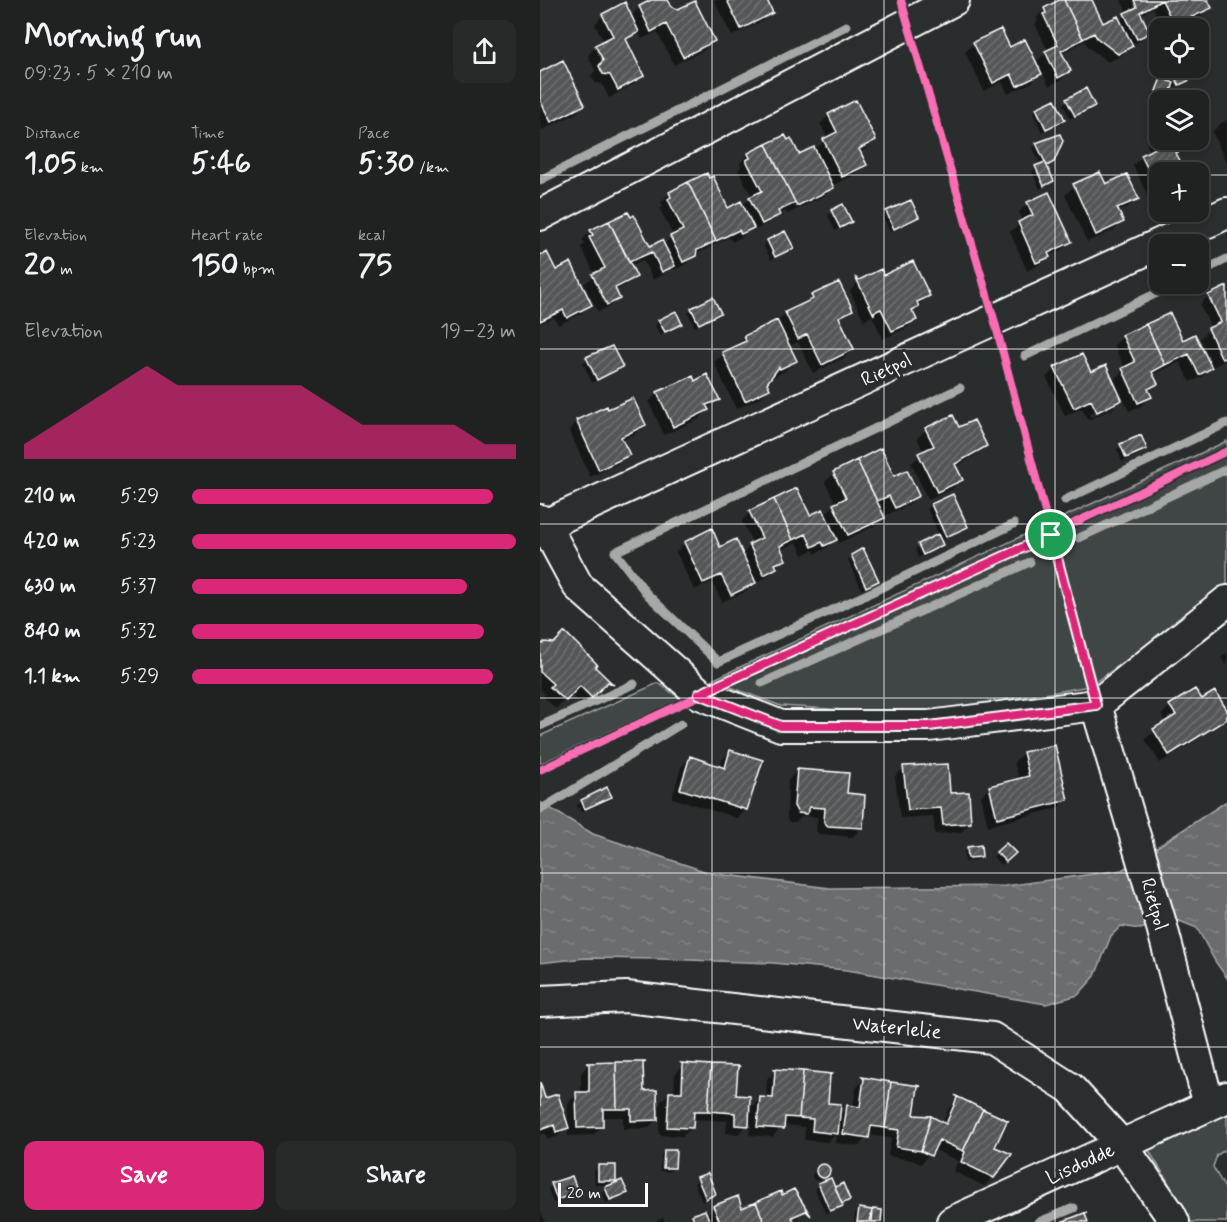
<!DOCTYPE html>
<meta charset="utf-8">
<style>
:root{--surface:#202222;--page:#282a2a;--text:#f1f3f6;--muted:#a2a4a5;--line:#3d3f40;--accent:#db2777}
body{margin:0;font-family:Mynerve,sans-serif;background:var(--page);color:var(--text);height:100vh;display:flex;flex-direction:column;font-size:22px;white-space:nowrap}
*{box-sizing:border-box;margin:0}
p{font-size:20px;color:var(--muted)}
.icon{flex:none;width:33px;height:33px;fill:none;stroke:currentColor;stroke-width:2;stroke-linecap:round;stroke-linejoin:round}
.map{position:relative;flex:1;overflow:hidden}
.details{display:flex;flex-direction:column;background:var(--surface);width:540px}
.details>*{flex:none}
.buttons{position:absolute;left:609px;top:18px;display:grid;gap:12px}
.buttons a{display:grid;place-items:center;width:60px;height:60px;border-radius:12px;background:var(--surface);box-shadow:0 3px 9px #0003,0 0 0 2px var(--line);font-size:30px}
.scale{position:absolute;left:18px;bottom:15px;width:90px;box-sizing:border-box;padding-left:6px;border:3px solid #fff;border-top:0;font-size:16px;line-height:21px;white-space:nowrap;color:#fff;-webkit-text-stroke:4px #2a2d2e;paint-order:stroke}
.pin{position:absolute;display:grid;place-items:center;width:51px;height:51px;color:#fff;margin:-26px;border:3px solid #fff;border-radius:50%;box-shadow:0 2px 6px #0007}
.round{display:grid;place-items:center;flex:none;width:63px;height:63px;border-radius:12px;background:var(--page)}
.head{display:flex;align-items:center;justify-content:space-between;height:102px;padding:0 24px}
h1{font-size:33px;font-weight:700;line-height:45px}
.figures{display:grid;grid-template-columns:repeat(3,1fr);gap:9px;height:102px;padding:6px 24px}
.figures div{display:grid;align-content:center}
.figures b{font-size:30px;font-weight:700}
.figures small{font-size:16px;font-weight:400}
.figures p{font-size:16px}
.chart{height:168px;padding:12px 24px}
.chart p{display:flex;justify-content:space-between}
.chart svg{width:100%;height:108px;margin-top:6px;fill:var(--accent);opacity:.7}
.action{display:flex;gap:12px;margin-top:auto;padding:12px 24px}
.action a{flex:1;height:69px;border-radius:12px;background:var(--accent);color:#fff;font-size:24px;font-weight:700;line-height:69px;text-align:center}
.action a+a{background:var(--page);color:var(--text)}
ul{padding:0 24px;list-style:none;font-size:20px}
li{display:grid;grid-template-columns:96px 72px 1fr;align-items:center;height:45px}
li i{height:15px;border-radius:8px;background:var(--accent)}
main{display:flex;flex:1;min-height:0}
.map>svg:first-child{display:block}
.green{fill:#414445;stroke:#a0a2a2;stroke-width:1.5}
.water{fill:url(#water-ripples);stroke:#a6a7a7;stroke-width:1.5}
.shadow{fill:#0007;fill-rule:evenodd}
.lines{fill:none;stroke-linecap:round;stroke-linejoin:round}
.stream{stroke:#a6a7a7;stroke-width:9}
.building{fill:url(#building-hatch);stroke:#fff;stroke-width:1.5}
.minor-casing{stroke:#fff;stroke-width:34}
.minor{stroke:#2a2d2e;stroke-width:30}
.cycleway-casing{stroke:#2a2d2e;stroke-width:11}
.cycleway{stroke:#f96db3;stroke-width:8}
.route-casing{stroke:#fff;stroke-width:12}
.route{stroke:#db2777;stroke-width:8}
.grid{fill:none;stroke:#fff;stroke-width:1.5;stroke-opacity:0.55}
.labels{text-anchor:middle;stroke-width:6;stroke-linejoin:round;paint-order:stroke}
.street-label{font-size:20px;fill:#fff;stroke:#2a2d2e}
</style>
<main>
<section class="details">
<div class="head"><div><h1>Morning run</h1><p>09:23 · 5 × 210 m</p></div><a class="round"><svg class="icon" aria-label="share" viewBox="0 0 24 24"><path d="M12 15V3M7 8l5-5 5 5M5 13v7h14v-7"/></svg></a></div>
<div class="figures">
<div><p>Distance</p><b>1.05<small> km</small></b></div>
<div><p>Time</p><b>5:46</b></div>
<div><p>Pace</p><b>5:30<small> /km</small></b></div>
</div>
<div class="figures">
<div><p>Elevation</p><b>20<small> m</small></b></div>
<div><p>Heart rate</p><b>150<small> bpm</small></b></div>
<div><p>kcal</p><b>75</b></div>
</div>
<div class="chart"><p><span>Elevation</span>19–23 m</p>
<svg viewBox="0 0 160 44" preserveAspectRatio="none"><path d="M0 44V38L10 30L20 22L30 14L40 6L50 14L60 14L70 14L80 14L90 14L100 22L110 30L120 30L130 30L140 30L150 38L160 38V44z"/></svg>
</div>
<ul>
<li><b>210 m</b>5:29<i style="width:93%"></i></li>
<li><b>420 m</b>5:23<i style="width:100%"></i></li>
<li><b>630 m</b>5:37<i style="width:85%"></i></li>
<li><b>840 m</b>5:32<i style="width:90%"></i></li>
<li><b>1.1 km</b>5:29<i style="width:93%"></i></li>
</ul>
<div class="action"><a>Save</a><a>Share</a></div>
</section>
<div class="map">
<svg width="687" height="1222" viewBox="0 0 687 1222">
<defs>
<pattern id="water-ripples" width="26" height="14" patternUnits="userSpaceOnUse" patternTransform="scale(1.5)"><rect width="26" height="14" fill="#6a6c6d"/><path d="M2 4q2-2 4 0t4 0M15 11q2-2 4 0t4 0" fill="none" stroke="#808283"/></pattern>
<pattern id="building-hatch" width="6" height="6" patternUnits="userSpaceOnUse" patternTransform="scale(1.5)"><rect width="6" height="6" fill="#555758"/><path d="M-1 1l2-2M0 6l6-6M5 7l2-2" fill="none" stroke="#6e7071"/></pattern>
</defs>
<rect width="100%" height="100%" fill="#2a2d2e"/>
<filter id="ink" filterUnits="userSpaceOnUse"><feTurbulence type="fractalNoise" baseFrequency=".0167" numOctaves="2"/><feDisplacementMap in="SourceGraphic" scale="12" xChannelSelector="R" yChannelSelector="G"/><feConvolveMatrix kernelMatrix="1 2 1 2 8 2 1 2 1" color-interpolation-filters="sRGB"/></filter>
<g filter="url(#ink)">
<path class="green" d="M687,441V592L549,686L386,715L241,706L172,680Z
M118,683L141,699L0,764V736Z
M687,1113V1149L677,1155L673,1167L687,1192V1222H649L626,1178L606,1146Z"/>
<path class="water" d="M687,801V978L675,961L657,928L637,920L600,929L581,926L571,936L555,976L538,995L506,1004L307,970L233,963L121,959L45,958L0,963V802L53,834L170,873L290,888L465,886L582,870Z"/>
<path class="shadow" d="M115,0H126L131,8L173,41L164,50L134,65L117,32L102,39L98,31L86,42L103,76L94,84L69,98L62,84L55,83L51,76L55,70L48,55L56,46L64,42L55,24L63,15L90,17L100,7Z
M174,0H225L231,12L222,21L192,36Z
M523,0H550L563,25L579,21L587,13L581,0H666L670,7L661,16L633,28H623L613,8L600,15L608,32L600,41L591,45L582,55L568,62L548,47L545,41L521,54L529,71L521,80L509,86L497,61L508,51L495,24L498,21L496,18L505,9Z
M434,43L469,49L500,74L491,83L468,94L462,82L444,91L425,52Z
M0,74L44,105L35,114L2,130L0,125Z
M634,75L649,80L634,88L630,79Z
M614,92L627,97L624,100L613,96Z
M527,100L553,105L530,119L523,104Z
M497,109L523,120L502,132L493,113Z
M289,115L335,140L326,149L319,152L325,165L316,174L291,186L292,188L284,196L247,214L246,211L237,215L229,223L213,231L211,228L203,236L192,242L189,237L155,255L146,264L134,270L132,266L124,274L113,280L103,260L89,266L95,277L86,285L74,291L78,298L69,307L58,312L44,284L55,275L41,247L45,244L42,240L51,231L109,248L123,245L133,236L120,209L123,206L121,202L130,193L187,210L202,206L212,197L198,170L201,167L200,163L208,155L244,137L259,156L274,150L288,138L280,124Z
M687,120V164L672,132L681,123Z
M616,135L620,140H646L649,146L636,157L644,172H620V209L615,211L593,165L602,157L611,153L607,144Z
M497,144L512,162L505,167L512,181L500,189L492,172L501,165L493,148Z
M534,186H565L597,198L588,207L577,212L582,222L573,231L547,242L525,195Z
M488,203L530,241L522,250L508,256L499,265L487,271L470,232L483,221L479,212Z
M302,206L310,222L295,231L288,215Z
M347,212L377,217L373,221L350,232L343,217Z
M228,241L252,248L231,260L223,245Z
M0,257L50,305L41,314L18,325L14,317L0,324Z
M343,277L388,295L372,312L375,319L366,328L343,339L332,316L324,321L310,291L318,282Z
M687,287V359L673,367L660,338L671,328L660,305L668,296Z
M272,296L311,309L299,320L313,349L304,358L273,373L258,342L248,347L255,361L246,370L225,382L228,389L220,398L196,409L174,362L205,338L236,322L246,313L263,305Z
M152,309L179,313L155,327L148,313Z
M119,321L140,323L120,335L115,325Z
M583,337L642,342L670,368L662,377L650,382L640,362L612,375L616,384L608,392L610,397L601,406L589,411L574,379L585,369L574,345Z
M47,359L81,367L77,371L52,383L43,363Z
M515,368L550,374L580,400L572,409L548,420L542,408L525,416L506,377ZM572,403V407L551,417L549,414Z
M152,378L154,383L177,399L159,419L124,435L109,402L117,393Z
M68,411L104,425L95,434L81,440L88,455L79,463L50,477L29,430L37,422Z
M386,429H418L445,446L436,455L415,467L421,480L412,489L388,500L371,463L384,453L377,438Z
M581,445L605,449L601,453L582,462L577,449Z
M340,450L353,478L378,496L369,505L346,515L340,503L337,505L343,517L334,526L299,543L297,538L287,548L275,554L273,550L263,555L257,542L240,550L244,559L227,577L214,583L205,592L182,602L172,582L154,590L136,552L145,543L201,555L213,544L202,521L210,512L269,517L284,515L296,504L285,482L294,473Z
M391,505L426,527L422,531L399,541L401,545L397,549L378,558L375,549L379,545L399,535L387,509Z
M312,556L337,581L322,590L308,560Z
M0,644L15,645L53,667L67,680L42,705L30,694L16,709L3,696L5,694L0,689Z
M687,652V666L681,658Z
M661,701L687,713V718L680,725L620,763L605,739L626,723L621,715L630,706Z
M513,746L527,799L518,808L448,826L441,796L450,787L479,780L474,762L483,753Z
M191,751L221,761L205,810L197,818L132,798L141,767L150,758L180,768L182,760Z
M364,768L409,795L430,823L421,832L395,834L393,816L360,818L355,776Z
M257,771L306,795L321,828L313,837L279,834L276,831L277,817L262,816L256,822H249L247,819L248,780Z
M70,797L66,801L41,812L37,805L42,801Z
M466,845L474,853L461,865L453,857Z
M428,848L441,856L437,860L425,862L424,852Z
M49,1064L103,1092L117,1119L108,1128L83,1129V1117H62V1127L53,1135L28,1136V1103L37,1094H41V1073Z
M144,1065L195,1097L207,1125L198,1134L186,1133L187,1121L152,1119V1127L143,1136L119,1135L120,1102L129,1093L134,1094L135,1074Z
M236,1071L286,1104L298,1116L308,1107H313L316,1088L325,1079L373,1116L402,1124L409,1108L418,1099L453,1148V1177L444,1186L413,1171L418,1161L393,1149L381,1164L371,1160L348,1156L351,1138L328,1135L319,1146L295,1143L296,1134L288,1142L264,1140L265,1127L242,1125L233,1137L209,1135L211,1107L220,1099H226L227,1079Z
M0,1087L4,1100L27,1127L18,1136L7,1140L5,1133L0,1135Z
M125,1151L133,1168L129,1172L120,1171L121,1155Z
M283,1165L287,1167L288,1170L287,1175L278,1181L274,1180L272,1176L274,1172Z
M59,1167L75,1180L71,1185H55L54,1171Z
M158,1179L174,1194L162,1202L154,1183Z
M12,1185L37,1192L32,1196L13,1203L8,1189Z
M279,1185L294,1189L302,1185L308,1200L286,1214L275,1189Z
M66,1189L86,1193L82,1197L66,1203L62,1193Z
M241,1197L265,1210L252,1222H147L153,1216H166L174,1207L202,1210Z
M319,1209L330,1214L334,1211L340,1222H314L315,1213Z
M0,1212H1L5,1222H0Z
M123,1218L125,1222H114Z"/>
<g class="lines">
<path class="stream" d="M0,180L306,26
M658,273L687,259
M485,356L636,284
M420,388L75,552L107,594L178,662L334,591L474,524
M525,500L687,423
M539,538L687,469
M222,683L490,562
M0,726L94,684
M0,810L141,724
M499,1222L534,1208"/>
</g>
<path class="building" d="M111,0H128L132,7L138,9L155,1L175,41L143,57L126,24L111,32L99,6Z
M187,0H227L233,13L201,29Z
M519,0H524L543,39L521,51L531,71L518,78L505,51L518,45L503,14L506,13L504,8Z
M524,0H552L563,23L578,16L593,46L578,54L557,38L554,33L543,39Z
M594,0H622L600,12L610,33L597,39L584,13L597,7Z
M622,0H668L672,8L634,25Z
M85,2L99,32L86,39L104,76L78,90L70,75L63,74L59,66L63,60L55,45L73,36L62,14Z
M461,29L470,47L485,39L502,74L477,86L471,74L453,83L433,42Z
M23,60L45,105L11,122L0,100V72Z
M645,68L650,80L639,85L633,74Z
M621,78L634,83L629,96L616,91Z
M546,88L555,106L535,116L526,99Z
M515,99L525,120L506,129L496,108Z
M316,100L336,140L319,149L327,165L302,177L283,139L297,132L288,114Z
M620,131V140H647L651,147L636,153L646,172H620V194L601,155L620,146L615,134Z
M520,134L523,141L514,162L507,166L496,143Z
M245,135L248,140L251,138L259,154L274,147L294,188L257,206L226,144Z
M226,144L257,206L255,203L238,211L240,215L222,224L209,197L222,191L206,160L210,158L208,153Z
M505,162L514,181L504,186L495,166Z
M560,172L566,184L587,174L599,199L577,208L584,222L556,235L533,184Z
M167,173L169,178L173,176L188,208L201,201L214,228L201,234L199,230L176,241L148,182Z
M148,182L176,241L157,250L156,256L143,262L130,236L143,230L128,199L131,197L129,192Z
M509,192L532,242L508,253L510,257L496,263L478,222L493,215L487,202Z
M371,200L379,217L354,229L346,211Z
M303,204L312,222L300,228L291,210Z
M88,212L91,217L94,215L110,246L122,240L135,266L122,272L112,252L89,262L69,221Z
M69,221L97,277L75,288L80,299L67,305L52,274L65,268L49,237L53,235L50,230Z
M245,231L254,248L235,257L227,240Z
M7,252L16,270L31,262L52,305L27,318L23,310L0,321V255Z
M373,261L390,296L377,302L379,307L372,310L377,320L352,331L341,309L334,312V315L316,278L319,280L341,269L344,275Z
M299,282L313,310L299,317L314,349L282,365L267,334L258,339L245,312L273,299L271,295Z
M687,286V357L682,359L668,328L681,322L668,295Z
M173,297L181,313L159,324L151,308Z
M136,311L142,324L125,332L118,320Z
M630,313L643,340L655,334L672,368L659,375L649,354L625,365L606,324Z
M237,320L257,361L240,369L239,367L227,383L230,389L205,401L182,352L206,341L204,336Z
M606,324L625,365L612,372L618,384L608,389L612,397L598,403L582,368L595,362L582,335Z
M72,346L83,367L57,380L46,357Z
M542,354L551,372L566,365L582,400L557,412L551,400L534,408L514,367Z
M167,374L180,400L166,405L169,410L133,427L117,392L153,376L155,381Z
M93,398L106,425L81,437L90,455L59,470L36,420L67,406L68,409Z
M413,415L419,427L434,420L447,446L415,464L423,480L397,492L378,453L394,446L385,428Z
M601,435L607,449L586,458L580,444Z
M341,448L354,476L367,470L379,496L355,508L349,496L337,501L317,460Z
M317,460L345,518L308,535L293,504L306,498L293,472Z
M257,488L270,515L283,509L297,540L284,546L282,542L272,547L266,534L253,540L234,499Z
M413,494L428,527L406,537L391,504Z
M234,499L253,540L240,546L246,560L235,564L237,568L224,575L209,544L222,538L209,511Z
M172,528L180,547L196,539L216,583L191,595L181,575L163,583L144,542Z
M398,534L403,545L383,555L378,544Z
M323,548L339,581L326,587L311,555Z
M25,632L57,664L55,667L74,685L68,682L52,698L40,686L26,701L10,687L13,684L0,672V642L3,644L4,642L14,643Z
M655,689L662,699L675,691L687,710V719L629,755L613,729L636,715L629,705Z
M515,745L528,800L457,818L449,786L489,776L483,752Z
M190,750L223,760L207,810L140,789L150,756L185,768Z
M408,764L410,793L429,792L431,823L403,825L401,808L368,810L363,766Z
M257,769L309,773L307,793L325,795L323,828L288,826L284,822L285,808L269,807V811L266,814L258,813L254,806Z
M67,787L72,797L45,809L41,800Z
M466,843L476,853L466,862L456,852Z
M441,845L442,857L428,858L427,847Z
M76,1062H106L103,1063L104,1091L117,1090L118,1120L91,1121V1109H77Z
M76,1062L77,1109H63V1127L37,1128L36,1092H49V1064L46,1063Z
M141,1063L171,1065L168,1111H154L153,1128L127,1127L129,1092H142L143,1065Z
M171,1065L200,1066L198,1067L196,1095L210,1096L209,1126L195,1125V1113L168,1111Z
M233,1069L263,1071L259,1118L245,1117L244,1129L217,1127L220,1097L233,1098L235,1070Z
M263,1071L292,1074L290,1075L288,1103L301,1104L298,1134L272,1131L273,1119L259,1118Z
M322,1077L351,1082L345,1128L331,1126L329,1138L303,1134L307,1105L320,1107L324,1079Z
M0,1082L5,1098L18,1094L29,1128L16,1132L14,1125L0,1130Z
M351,1082L381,1086L378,1087L374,1115L391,1116L381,1151L356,1147L359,1130L345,1128Z
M416,1096L443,1109L423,1151L399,1140L391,1156L381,1151L391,1116L406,1124L417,1098Z
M443,1109L469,1121H467L455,1147L472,1154L454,1178L421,1162L425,1152L423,1151Z
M124,1150H136L135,1168H123Z
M276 1171a7 7 0 1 1 14 0a7 7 0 1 1-14 0Z
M58,1165H76V1181H58Z
M168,1173L176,1194L166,1199L157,1177Z
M32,1176L38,1192L17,1200L11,1183Z
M291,1178L303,1206L290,1211L278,1183Z
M82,1180L88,1193L70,1200L65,1187Z
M303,1183L310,1200L302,1204L295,1187Z
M254,1189L271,1216L266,1211L252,1217L254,1222H224L216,1202L241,1191L242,1195Z
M198,1196L202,1208L216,1202L224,1222H180L173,1206Z
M319,1208L332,1210L330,1222H317Z
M333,1209L342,1210L341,1222H332Z
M165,1210L170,1222H155L152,1215Z
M547,1212L545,1214L548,1222H521Z"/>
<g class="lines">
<g class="minor-casing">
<path id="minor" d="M0,215L414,0
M0,520L5,525L38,586L160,694L241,726H389L556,705L687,601
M5,525L687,213
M556,705L622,927L669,1105
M0,1001L86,997L452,1038L530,1088L581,1144L630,1214L634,1222
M412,1222L687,1097"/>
</g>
<use href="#minor" class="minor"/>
<g class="cycleway-casing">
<path id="cycleway" d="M361,0L454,319L556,705
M0,770C228,662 459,560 687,451"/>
</g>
<use href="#cycleway" class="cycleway"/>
</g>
</g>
<g class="lines" filter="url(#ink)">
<g class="route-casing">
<path id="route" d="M511,535L556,705L389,726H241L159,694Z"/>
</g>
<use href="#route" class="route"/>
</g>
<path class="grid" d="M172,0V1222M344,0V1222M515,0V1222M0,175H620M658,175H687M0,349H687M0,524H687M0,698H687M0,873H687M0,1047H687"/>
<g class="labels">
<g class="street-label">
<text transform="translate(346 369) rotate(-25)" y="7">Rietpol</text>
<text transform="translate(615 904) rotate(74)" y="7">Rietpol</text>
<text transform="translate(357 1027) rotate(6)" y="7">Waterlelie</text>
<text transform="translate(540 1163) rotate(-25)" y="7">Lisdodde</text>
</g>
</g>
</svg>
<div class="buttons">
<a><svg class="icon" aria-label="locate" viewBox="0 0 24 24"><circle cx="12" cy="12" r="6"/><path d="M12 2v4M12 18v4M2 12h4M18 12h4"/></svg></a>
<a><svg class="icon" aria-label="layers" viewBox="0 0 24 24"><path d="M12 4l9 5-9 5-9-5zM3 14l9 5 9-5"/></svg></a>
<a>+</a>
<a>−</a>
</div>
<div class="scale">20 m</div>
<div class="pin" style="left:511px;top:535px;background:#1e9e55"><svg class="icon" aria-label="arrive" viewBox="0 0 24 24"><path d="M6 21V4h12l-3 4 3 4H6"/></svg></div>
</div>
</main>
